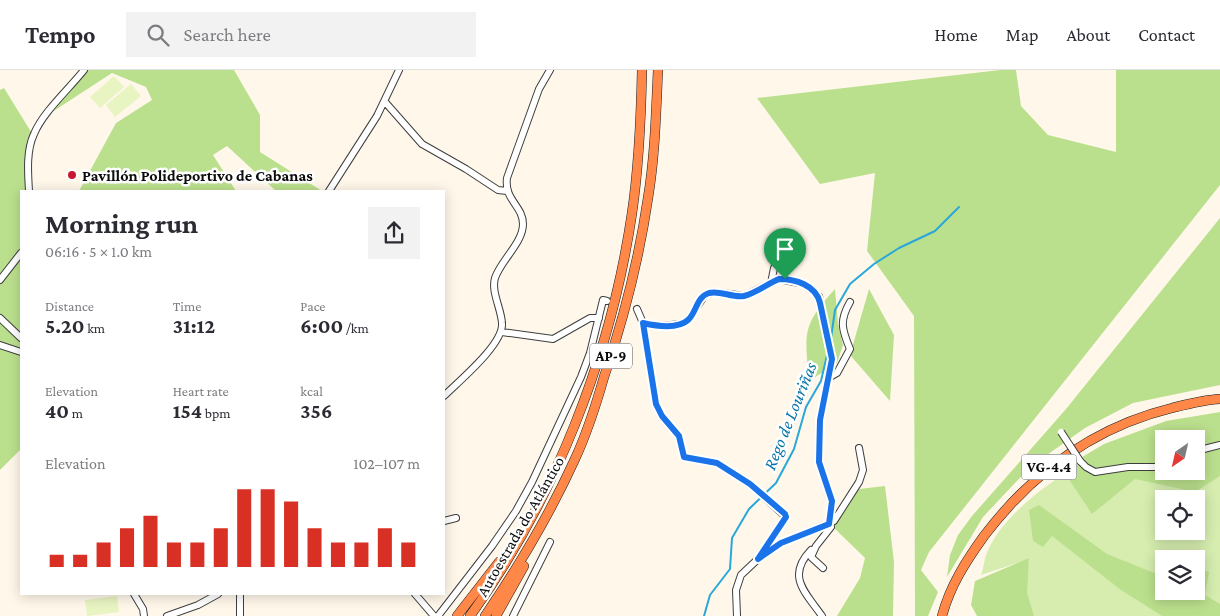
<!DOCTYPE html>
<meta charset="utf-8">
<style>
:root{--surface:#fff;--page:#f2f2f3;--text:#2b2b33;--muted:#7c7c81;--line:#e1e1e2;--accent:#d93025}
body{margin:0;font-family:"Crimson Pro",serif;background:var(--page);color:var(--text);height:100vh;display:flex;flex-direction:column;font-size:19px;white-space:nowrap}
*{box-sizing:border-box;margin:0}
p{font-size:16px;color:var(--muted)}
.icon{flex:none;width:28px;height:28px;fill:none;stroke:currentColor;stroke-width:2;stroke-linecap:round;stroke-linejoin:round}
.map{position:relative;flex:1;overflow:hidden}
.panel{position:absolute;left:20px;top:120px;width:425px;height:405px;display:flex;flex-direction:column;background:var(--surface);border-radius:0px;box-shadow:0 2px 12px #0003}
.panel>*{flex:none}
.needle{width:32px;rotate:214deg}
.buttons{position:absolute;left:1155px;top:360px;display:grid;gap:10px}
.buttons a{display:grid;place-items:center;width:50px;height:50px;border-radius:0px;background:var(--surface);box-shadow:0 2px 12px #0003;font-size:25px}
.pin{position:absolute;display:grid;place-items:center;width:42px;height:42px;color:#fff;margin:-51px -21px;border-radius:50% 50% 50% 0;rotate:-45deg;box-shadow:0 0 5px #0007}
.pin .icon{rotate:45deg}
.round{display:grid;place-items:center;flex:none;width:52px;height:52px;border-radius:0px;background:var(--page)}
.head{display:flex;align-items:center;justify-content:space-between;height:85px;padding:0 25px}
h1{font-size:28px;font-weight:700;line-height:38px}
.figures{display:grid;grid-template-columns:repeat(3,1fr);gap:8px;height:85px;padding:5px 25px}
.figures div{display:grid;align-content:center}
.figures b{font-size:21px;font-weight:700}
.figures small{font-size:14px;font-weight:400}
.figures p{font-size:14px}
.chart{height:140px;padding:10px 25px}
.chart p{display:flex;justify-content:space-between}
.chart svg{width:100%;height:90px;margin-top:5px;stroke:var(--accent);stroke-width:6}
header{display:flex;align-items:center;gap:30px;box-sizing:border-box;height:70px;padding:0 25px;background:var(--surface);border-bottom:1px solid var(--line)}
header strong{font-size:24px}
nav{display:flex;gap:28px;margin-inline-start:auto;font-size:18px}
.search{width:350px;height:45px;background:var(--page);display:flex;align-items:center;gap:12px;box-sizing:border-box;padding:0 18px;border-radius:0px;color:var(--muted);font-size:19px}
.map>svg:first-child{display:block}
.green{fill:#d6edaf;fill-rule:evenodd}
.forest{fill:#bbe08d;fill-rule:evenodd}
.pitch{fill:#e8f4c2}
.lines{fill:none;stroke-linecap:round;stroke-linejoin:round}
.stream{stroke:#28a7db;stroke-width:2}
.minor-casing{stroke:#3e3e3e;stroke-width:8}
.highway-casing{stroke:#1c1c1c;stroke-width:10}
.minor{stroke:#fff;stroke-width:6}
.highway{stroke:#ff8748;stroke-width:9}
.minor-bridge-casing{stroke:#3e3e3e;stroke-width:8;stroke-linecap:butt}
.minor-bridge{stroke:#fff;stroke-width:6}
.route-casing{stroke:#fff;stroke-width:10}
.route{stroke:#1a73e8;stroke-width:6}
.poi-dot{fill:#c91632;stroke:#fff;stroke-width:2}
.labels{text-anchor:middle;stroke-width:5;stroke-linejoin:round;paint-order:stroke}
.shield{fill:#fff;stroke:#545454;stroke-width:1}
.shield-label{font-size:15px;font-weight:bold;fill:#0b0b0b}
.poi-label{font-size:16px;font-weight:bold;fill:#0b0b0b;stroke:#fff;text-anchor:start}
.street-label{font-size:16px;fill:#0b0b0b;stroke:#fff}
.water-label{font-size:18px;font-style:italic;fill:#0975a9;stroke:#fff}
</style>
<header>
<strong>Tempo</strong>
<div class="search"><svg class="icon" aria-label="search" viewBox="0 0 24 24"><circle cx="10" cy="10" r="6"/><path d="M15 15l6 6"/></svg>Search here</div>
<nav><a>Home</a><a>Map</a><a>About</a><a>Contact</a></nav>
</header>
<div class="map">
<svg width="1220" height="546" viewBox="0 0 1220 546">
<rect width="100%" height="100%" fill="#fff8ea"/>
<path class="green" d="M1075,398L1170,407L1220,398V546H1023L1029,489L981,505C984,497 984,489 987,483C999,450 1045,414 1075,398ZM1164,429H1196V461H1164ZM1164,489H1196V521H1164Z"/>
<path class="forest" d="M84,0H234L260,45V82L322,121H276L227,76L213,85L236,121H79L116,53L152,30L146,17L112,3L46,46Z
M1000,0H1016L1021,36L1048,65L1116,82V0H1220V115L929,482L921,500L938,522L928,546H915L914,246L867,181L875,103L820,114L757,28Z
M4,18L33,65L29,121H21V379L0,400V20Z
M1220,148V315L1133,333L1085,358L1030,397L983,447L947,507L950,485L958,465L972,446L1066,339Z
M835,219L838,254L843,275L837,293L809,311C805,264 801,256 835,219Z
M869,219L894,265L890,331L850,285Z
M1220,342V406L1195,422L1135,409L1092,444L1062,399L1104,374L1166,351ZM1164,369H1196V401H1164Z
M885,416L894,492L893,546H837L860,508L865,488L832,456L859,419Z
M1039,435L1107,484L1164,507V521H1196V497L1209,502L1205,525L1220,534V546H1162L1121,520L1052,466L1043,477L1033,471L1029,440Z
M1029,488L1027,523L1034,546H977L971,535L975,511Z"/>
<path class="pitch" d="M114,6L124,17L100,38L90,27Z
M131,14L141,26L115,47L106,35Z
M117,526L119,542L87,546L85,530Z"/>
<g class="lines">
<path class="stream" d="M831,268L835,240L850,214L874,194L899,178L935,161L959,137
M704,546L710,525L730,499L732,468L749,439L776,413L794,379L806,337L821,311L828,281"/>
<g class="minor-casing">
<path id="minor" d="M385,32L422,74L466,99L498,120L507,121
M29,121C28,103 26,81 34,64C43,42 69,19 84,0
M329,121L377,46L399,0
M0,210L21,183
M771,213L774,198L790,173
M637,239L643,253L661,256L681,254L688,250L705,225L715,222L744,226L779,209L804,214L819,226L832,289L820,350L819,392L832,431L829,454L831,457L816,476L811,487L823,498
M0,248L21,268
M643,253L656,334L662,346L679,366L684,387L717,393L750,414L786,447L758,489L741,505L736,520L737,546
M502,262L553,269L590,248H599
M0,275L21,282
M830,307L837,303L850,279C842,260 839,251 850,232
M444,326C459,311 504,274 502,253C501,238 491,222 495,208C501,190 523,173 523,154C523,136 504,130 507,108L539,19L550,0
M1196,381L1220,375
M1080,391L1086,397L1095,402L1128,397H1164
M444,451L456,448
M811,480C786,506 805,522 822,546
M763,485L781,473L834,451L859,412L863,400L859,378
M134,524L143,539L144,546
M240,524V546
M415,524L434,546
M167,546L198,535L218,524
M438,546L492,476L516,441L532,412L581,307L590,283L603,230L607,231
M513,546L550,472"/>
</g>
<g class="highway-casing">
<path id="highway" d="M457,546L499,492
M470,546C555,429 611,286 632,143C639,96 641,48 642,0
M485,546C519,496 550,444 575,389C587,363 596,335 604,307C624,248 639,189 648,128C655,86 656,43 658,0
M496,546L524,496
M942,546C950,516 966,491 984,466C1032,403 1094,357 1172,338C1188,334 1203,330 1220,329"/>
</g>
<use href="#minor" class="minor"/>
<use href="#highway" class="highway"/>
<g class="minor-bridge-casing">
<path id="minor-bridge" d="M1061,362L1080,391"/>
</g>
<use href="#minor-bridge" class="minor-bridge"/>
</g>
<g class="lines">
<g class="route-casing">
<path id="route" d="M779,209C795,209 816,215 820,233L832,289L820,350L819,392L832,431L829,454L781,473L758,489L786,447L785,444L750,414L717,393L684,387L679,366L662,346L656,334L643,253C656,256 677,260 688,250C697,242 696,227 709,223C720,220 732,228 744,226C756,223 767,214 779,209Z"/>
</g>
<use href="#route" class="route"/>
</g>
<circle class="poi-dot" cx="72" cy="105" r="5"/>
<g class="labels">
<g class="shield">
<rect x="590" y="273.5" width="42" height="25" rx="4"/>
<rect x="1021.5" y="384.5" width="55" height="25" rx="4"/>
</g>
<g class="shield-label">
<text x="611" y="291">AP-9</text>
<text x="1049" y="402">VG-4.4</text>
</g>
<g class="poi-label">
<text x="82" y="111">Pavillón Polideportivo de Cabanas</text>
</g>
<g class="street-label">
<text transform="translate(520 456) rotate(-60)" y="6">Autoestrada do Atlántico</text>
</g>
<g class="water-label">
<text transform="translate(790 346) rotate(-68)" y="6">Rego de Louriñas</text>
</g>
</g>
</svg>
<div class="buttons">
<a><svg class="needle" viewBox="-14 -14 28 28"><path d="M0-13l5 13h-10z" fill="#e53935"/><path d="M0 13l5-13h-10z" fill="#7c7c81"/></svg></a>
<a><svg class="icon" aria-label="locate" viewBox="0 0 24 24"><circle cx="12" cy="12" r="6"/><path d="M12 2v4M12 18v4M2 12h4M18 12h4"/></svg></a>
<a><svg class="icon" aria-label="layers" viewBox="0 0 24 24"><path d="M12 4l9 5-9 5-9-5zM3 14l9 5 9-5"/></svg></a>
</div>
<div class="pin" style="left:785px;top:209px;background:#1e9e55"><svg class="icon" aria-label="arrive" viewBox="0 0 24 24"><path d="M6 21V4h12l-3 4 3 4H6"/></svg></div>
<section class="panel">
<div class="head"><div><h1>Morning run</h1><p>06:16 · 5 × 1.0 km</p></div><a class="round"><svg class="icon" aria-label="share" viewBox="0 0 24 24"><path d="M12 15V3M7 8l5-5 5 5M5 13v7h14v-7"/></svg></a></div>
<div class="figures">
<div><p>Distance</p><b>5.20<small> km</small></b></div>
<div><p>Time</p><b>31:12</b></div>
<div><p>Pace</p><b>6:00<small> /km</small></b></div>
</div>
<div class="figures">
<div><p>Elevation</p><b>40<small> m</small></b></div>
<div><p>Heart rate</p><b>154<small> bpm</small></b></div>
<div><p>kcal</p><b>356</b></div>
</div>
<div class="chart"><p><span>Elevation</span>102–107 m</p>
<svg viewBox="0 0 160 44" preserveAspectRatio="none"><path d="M5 44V38M15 44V38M25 44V32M35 44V25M45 44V19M55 44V32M65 44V32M75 44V25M85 44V6M95 44V6M105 44V12M115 44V25M125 44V32M135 44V32M145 44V25M155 44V32"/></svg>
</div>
</section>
</div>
